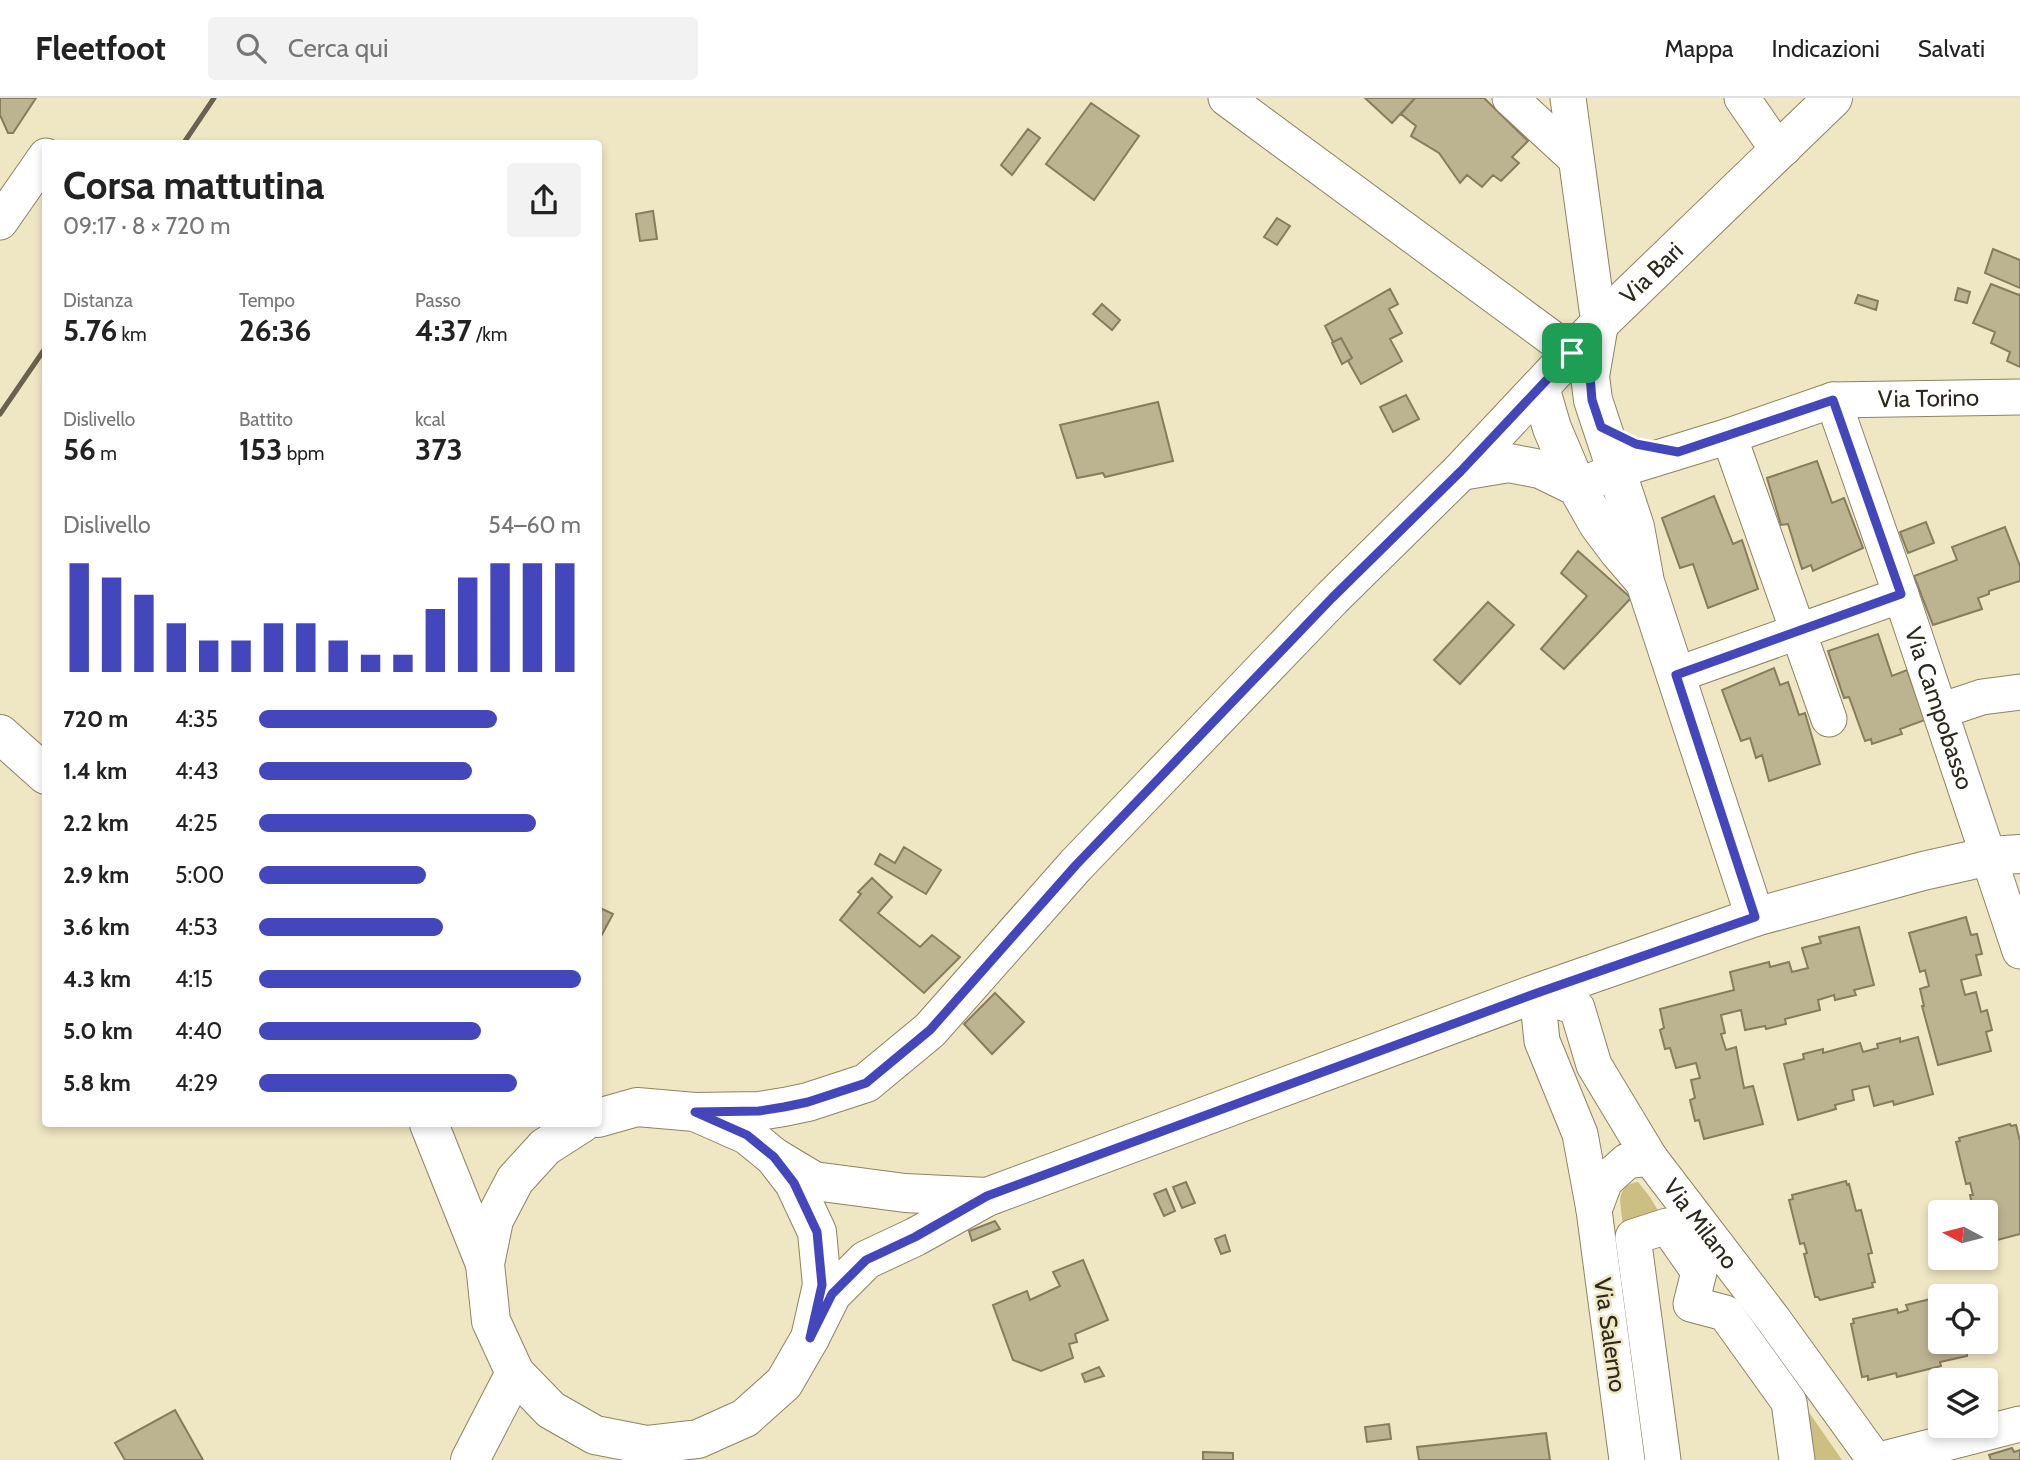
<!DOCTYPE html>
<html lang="it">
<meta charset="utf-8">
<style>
:root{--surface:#fff;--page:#f2f2f2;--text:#222;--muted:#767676;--line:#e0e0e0;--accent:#4447bc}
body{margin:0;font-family:Cabin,sans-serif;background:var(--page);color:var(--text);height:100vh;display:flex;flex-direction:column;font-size:26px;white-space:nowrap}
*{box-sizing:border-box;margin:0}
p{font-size:23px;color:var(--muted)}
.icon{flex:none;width:38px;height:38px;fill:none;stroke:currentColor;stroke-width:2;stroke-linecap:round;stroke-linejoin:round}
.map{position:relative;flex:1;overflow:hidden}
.side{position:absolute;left:42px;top:42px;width:560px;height:987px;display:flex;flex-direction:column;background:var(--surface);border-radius:7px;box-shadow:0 4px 10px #0003}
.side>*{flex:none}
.needle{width:46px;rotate:277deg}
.controls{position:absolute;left:1928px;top:1102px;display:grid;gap:14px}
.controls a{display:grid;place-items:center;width:70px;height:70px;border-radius:7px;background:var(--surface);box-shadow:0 4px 10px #0003;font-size:35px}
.pin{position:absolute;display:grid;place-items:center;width:60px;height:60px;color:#fff;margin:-30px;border-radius:14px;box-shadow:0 4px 10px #0006}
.round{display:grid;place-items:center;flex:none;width:74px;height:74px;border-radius:7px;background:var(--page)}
.head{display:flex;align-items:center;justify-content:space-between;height:119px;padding:0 21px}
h1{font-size:38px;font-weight:800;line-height:52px}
.metrics{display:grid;grid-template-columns:repeat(3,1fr);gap:10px;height:119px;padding:7px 21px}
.metrics div{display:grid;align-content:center}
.metrics b{font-size:30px;font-weight:800}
.metrics small{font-size:19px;font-weight:400}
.metrics p{font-size:19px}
.chart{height:196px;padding:14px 21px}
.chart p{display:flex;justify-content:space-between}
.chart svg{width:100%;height:126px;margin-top:7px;stroke:var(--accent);stroke-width:6}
ul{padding:0 21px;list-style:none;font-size:23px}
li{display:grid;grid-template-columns:112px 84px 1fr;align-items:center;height:52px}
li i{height:18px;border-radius:9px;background:var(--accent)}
header{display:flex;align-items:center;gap:42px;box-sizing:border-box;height:98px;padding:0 35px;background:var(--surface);border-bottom:2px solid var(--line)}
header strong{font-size:33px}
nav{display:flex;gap:38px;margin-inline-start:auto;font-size:24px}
.search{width:490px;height:63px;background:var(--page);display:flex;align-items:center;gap:18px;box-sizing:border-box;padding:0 24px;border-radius:7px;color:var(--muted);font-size:26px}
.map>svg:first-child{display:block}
.green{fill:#cdbe81}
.building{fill:#bcb391;stroke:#857d5c;stroke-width:2}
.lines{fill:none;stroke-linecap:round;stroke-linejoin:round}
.street-casing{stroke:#8c8463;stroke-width:37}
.secondary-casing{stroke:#8c8463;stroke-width:40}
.street{stroke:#fff;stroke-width:35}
.secondary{stroke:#fff;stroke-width:38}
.rail{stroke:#68624e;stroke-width:5}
.route-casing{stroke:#fff;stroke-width:14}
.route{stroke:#4447bc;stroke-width:9}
.labels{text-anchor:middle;stroke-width:5;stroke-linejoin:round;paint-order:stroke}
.street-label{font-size:24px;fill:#2c281b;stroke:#efe6c3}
</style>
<header>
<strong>Fleetfoot</strong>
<div class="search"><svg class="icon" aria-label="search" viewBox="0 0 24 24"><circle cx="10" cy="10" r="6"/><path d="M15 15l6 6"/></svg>Cerca qui</div>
<nav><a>Mappa</a><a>Indicazioni</a><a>Salvati</a></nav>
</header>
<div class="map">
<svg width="2020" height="1362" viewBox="0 0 2020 1362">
<rect width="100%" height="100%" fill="#efe6c3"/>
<path class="green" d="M1638,1084L1650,1099L1667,1128L1633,1139L1648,1362L1620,1102C1622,1090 1626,1086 1638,1084Z
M1765,1251L1842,1362H1798Z"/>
<path class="building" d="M0,0H36L13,35H8L0,17Z
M1365,0H1415L1392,25Z
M1415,0H1484L1528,43L1512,59L1519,65L1501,83L1493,77L1482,89L1467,77L1460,85L1439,55L1411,38L1416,28L1401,16Z
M1091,5L1139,38L1094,102L1046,66Z
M1028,31L1040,40L1012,77L1001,67Z
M653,113L657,141L640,143L636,116Z
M1277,120L1290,128L1277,147L1264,139Z
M1993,151L2020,162V190L1985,175Z
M1991,186L2019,197L2020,196V269L2007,263L2010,254L1991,245L1995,234L1973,225Z
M1958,190L1970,194L1967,205L1955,202Z
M1390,191L1398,206L1389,211L1402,235L1390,241L1402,263L1361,286L1348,263L1352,260L1341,240L1333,244L1325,228Z
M1858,197L1878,203L1876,212L1855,205Z
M1102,206L1120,222L1112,232L1093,216Z
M1341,240L1352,260L1342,266L1332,245Z
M1406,297L1419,321L1393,334L1380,309Z
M1158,304L1173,363L1105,379L1103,375L1077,380L1060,327Z
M1817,363L1832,405L1844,400L1863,450L1813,473L1811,467L1802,471L1788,426L1781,427L1767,380Z
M1714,398L1733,446L1742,442L1758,491L1708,510L1693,466L1680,470L1662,420Z
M1926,424L1934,445L1908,455L1900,434Z
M2005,429L2020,468V483L1989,493V496L1978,500L1982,511L1933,527L1914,478L1957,462L1952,449Z
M1578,453L1631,500L1564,571L1541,551L1587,498L1561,475Z
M1488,504L1514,527L1460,586L1434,562Z
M1878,536L1892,578L1907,572L1925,622L1900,631L1902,636L1872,646L1871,641L1865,643L1849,599L1844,600L1828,553Z
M1774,570L1780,587L1788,584L1799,617L1805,615L1820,666L1769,683L1762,657L1756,660L1750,640L1741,643L1722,592Z
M904,749L941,772L926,796L875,766L880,756L895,765Z
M872,780L892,799L878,815L920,849L932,837L960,859L924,895L840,822L861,796L858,794Z
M598,809L613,816L598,844Z
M1966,819L1971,837L1977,836L1982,856L1976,857L1981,877L1961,882L1965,897L1976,894L1981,914L1987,912L1992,932L1986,934L1991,953L1938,967L1922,908H1924L1920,891L1929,888L1925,872L1920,874L1909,835Z
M1859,829L1874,887L1854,892L1856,897L1835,902L1834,897L1818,902L1820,912L1785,921L1786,926L1766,931L1765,928L1745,932L1741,912L1721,917L1725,935L1721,936L1726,952L1736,949L1744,990L1753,988L1763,1026L1704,1041L1699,1022L1695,1023L1690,1002L1695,1000L1691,982L1700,980L1696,965L1676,970L1670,950L1665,951L1660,932L1664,930L1660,911L1734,892L1730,874L1769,864L1770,869L1789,864L1792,874L1808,870L1802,850L1821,845L1819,839Z
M995,895L1024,924L992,956L964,926Z
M1918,939L1933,996L1894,1007L1893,1003L1874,1008L1869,988L1852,992L1854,1002L1835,1007L1836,1011L1798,1022L1784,966L1804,961L1803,956L1823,951V955L1860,945L1863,954L1878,950L1877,946L1900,940V944Z
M2010,1026L2011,1028L2016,1027L2020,1043V1136L1986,1145V1115H1974L1970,1097H1973L1970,1085L1966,1086L1956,1044L1960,1043L1959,1040Z
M1846,1083L1847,1087L1849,1086L1856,1113L1861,1112L1872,1155L1868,1156L1875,1184L1872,1185L1873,1189L1820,1202L1818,1199H1815L1804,1156L1807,1155L1804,1145L1800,1146L1789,1102L1793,1101L1792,1097Z
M1186,1084L1195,1105L1182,1110L1173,1089Z
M1166,1091L1175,1113L1164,1118L1154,1096Z
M995,1123L1000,1131L972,1143L969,1133Z
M1225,1137L1230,1153L1221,1156L1215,1141Z
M1083,1162L1108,1222L1075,1236L1077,1244L1069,1246L1073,1260L1041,1273L1013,1262L993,1207L1027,1193L1030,1202L1060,1188L1053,1174Z
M1951,1196L1952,1199H1941V1244H1968L1971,1253L1967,1254V1258L1940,1264L1941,1268L1897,1279L1896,1275L1868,1282V1278L1862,1279L1851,1226L1854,1225L1853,1221L1897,1211L1898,1215L1908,1212L1906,1207Z
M1099,1269L1104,1278L1085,1284L1082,1276Z
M175,1312L203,1362H125L115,1345Z
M1389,1326L1391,1341L1367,1344L1365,1329Z
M1546,1335L1550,1362H1419L1417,1349Z
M2012,1350L2014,1354L2020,1352V1362H1991L1989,1357Z
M1203,1354L1233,1355V1362H1203Z"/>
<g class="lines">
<g class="street-casing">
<g id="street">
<path d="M1226,0L1572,255L1590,278"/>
<path d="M1510,0L1576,61"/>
<path d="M1568,0L1599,226"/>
<path d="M1742,0L1769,39L1784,50"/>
<path d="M0,124L46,58"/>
<path id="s1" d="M1833,302L1901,497L2020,853"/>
<path d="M1729,338L1829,621"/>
<path id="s2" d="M1577,389L1615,373L1729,338L1833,302L2020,299"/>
<path d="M1676,577L1901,497"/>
<path d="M1940,613L1982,599L2020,594"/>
<path d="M1594,1112L1605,1083L1627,1063L1650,1060"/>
<path id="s3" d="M1627,1362L1594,1112L1580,1036L1542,943L1537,895L1577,910L1594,967L1650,1060L1773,1221L1875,1362"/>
<path d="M1663,1362L1633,1139L1667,1128L1699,1174L1691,1206L1725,1215L1789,1304L1797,1362"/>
<path d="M1880,1362L2020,1326"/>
</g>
</g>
<g class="secondary-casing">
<g id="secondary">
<path d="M1599,226L1590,278L1593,302L1635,429L1645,484L1755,819"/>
<path d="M1540,289L1552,330L1577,389"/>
<path d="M1461,373L1509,365L1540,371L1577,389L1598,426L1619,454L1643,482"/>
<path d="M0,636L46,677"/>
<path id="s4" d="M695,1014L759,1013L784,1009L808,1004L866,985L930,932L1076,767L1332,500L1461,373L1599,226L1833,0"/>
<path d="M598,1020L637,1009L695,1014L747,1037L774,1059L814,1083L905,1095L987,1099"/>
<path d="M429,1026L485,1166"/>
<path d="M581,1026L545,1049L515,1082L494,1122L485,1166L491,1223L515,1275L551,1312L595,1337L646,1347L698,1341L745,1320L784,1285L810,1240L822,1187L817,1134L794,1085L774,1059"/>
<path d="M810,1240L832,1196L866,1162L915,1139L987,1099L1537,895L1755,819L1923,773L1990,758L2020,756"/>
<path d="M470,1362L515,1275"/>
</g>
</g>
<use href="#street" class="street"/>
<use href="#secondary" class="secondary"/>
<path class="rail" d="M183,46L214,0
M0,316L46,249"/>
</g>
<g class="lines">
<g class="route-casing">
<path id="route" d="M1572,255L1590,278L1592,302L1601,329L1636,346L1678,354L1833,302L1901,496L1676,577L1755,819L1537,895L987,1098L915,1139L866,1162L832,1196L810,1240L822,1187L817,1134L794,1085L774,1059L747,1037L695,1014L759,1013L784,1009L808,1004L866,985L930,932L1076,767L1332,500L1461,373Z"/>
</g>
<use href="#route" class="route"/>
</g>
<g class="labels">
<g class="street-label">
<text dy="8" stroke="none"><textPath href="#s4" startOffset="1304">Via Bari</textPath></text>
<text dy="8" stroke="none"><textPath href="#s2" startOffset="366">Via Torino</textPath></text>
<text dy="8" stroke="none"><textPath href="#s1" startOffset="326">Via Campobasso</textPath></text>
<text dy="8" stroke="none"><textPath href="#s3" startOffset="772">Via Milano</textPath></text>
<text transform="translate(1610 1237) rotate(82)" y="8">Via Salerno</text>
</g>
</g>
</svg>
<div class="controls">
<a><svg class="needle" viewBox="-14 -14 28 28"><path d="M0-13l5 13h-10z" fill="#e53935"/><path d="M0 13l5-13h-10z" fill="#767676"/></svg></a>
<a><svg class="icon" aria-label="locate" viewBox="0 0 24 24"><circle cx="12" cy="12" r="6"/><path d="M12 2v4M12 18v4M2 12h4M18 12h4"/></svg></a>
<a><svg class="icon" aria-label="layers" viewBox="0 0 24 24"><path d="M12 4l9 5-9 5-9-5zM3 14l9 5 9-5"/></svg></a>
</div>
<div class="pin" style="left:1572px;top:255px;background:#1e9e55"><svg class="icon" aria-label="arrive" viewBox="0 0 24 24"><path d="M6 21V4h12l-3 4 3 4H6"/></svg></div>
<section class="side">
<div class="head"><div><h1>Corsa mattutina</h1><p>09:17 · 8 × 720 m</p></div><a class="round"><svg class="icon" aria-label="share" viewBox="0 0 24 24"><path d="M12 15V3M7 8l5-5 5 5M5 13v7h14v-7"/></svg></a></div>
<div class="metrics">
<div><p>Distanza</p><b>5.76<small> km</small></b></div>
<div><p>Tempo</p><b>26:36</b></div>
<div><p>Passo</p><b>4:37<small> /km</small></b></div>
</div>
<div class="metrics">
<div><p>Dislivello</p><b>56<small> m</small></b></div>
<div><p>Battito</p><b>153<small> bpm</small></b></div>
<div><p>kcal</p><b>373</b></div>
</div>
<div class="chart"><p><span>Dislivello</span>54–60 m</p>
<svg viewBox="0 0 160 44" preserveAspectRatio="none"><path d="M5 44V6M15 44V11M25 44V17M35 44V27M45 44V33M55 44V33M65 44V27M75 44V27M85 44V33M95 44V38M105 44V38M115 44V22M125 44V11M135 44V6M145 44V6M155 44V6"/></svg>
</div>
<ul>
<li><b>720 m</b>4:35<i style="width:74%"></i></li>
<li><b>1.4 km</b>4:43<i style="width:66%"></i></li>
<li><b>2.2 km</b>4:25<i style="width:86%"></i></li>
<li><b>2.9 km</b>5:00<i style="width:52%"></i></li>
<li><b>3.6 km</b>4:53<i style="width:57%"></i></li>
<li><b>4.3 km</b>4:15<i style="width:100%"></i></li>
<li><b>5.0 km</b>4:40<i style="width:69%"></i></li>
<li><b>5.8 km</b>4:29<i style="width:80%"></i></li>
</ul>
</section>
</div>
